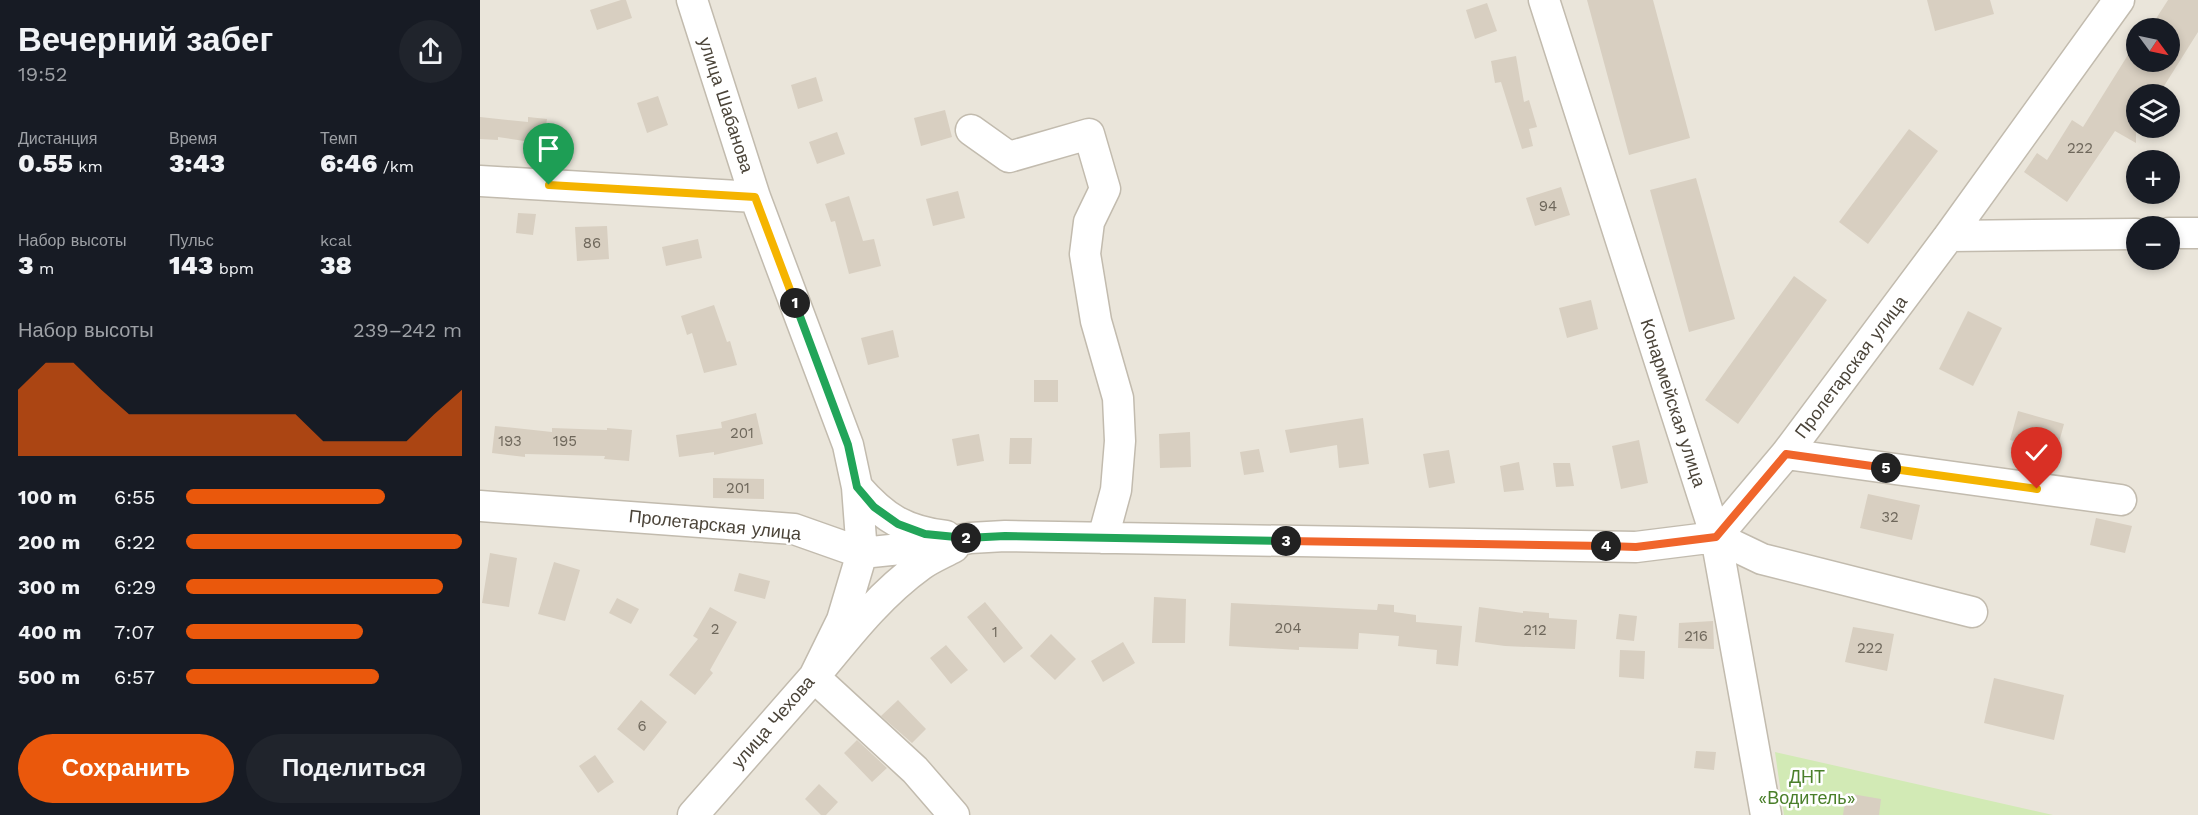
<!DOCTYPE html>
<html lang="ru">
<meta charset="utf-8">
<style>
:root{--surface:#171b24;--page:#20242c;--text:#f1f3f6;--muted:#9ea1a6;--accent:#ea580c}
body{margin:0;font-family:"Work Sans",sans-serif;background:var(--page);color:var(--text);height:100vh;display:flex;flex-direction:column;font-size:22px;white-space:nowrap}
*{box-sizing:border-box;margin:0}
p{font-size:20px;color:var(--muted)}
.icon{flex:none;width:33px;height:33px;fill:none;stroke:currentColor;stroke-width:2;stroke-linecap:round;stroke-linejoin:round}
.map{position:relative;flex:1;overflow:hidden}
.side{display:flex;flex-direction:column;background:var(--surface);width:480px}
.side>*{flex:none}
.needle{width:39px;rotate:123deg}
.controls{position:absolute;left:1646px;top:18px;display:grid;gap:12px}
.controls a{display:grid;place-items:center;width:54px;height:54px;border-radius:50%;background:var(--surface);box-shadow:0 3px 9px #0003;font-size:30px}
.pin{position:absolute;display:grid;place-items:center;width:51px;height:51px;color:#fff;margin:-62px -26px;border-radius:50% 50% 50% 0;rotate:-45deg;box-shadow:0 0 6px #0007}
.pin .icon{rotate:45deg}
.km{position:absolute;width:30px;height:30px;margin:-15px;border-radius:50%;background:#222;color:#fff;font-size:16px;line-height:30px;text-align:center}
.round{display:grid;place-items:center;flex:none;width:63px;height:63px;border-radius:32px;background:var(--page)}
.head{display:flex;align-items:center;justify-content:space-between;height:102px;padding:0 18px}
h1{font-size:33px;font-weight:800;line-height:45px}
.stats{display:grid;grid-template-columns:repeat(3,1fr);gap:9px;height:102px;padding:6px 18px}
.stats div{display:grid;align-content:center}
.stats b{font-size:26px;font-weight:800}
.stats small{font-size:16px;font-weight:400}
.stats p{font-size:16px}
.chart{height:168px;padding:12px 18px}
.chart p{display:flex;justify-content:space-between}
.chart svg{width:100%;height:108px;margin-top:6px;fill:var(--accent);opacity:.7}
.cta{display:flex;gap:12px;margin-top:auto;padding:12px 18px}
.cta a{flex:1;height:69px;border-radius:36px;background:var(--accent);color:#fff;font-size:24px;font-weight:800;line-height:69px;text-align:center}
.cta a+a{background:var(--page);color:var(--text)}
ul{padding:0 18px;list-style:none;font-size:20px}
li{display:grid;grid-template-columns:96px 72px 1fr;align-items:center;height:45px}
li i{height:15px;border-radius:8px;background:var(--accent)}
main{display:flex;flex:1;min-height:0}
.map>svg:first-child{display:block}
.residential{fill:#eae5da;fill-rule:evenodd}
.green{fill:#d2eab5}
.building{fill:#d8cfc1}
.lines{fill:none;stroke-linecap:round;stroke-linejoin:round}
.minor-casing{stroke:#c2bbae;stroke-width:33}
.minor{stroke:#fff;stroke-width:30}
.split-1-casing{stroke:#fff;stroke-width:12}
.split-2-casing{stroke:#fff;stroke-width:12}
.split-3-casing{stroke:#fff;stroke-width:12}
.split-4-casing{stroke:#fff;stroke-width:12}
.split-5-casing{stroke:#fff;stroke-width:12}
.split-6-casing{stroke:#fff;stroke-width:12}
.split-1{stroke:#f5b400;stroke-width:8}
.split-2{stroke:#22a559;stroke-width:8}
.split-3{stroke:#22a559;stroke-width:8}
.split-4{stroke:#f0652b;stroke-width:8}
.split-5{stroke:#f0652b;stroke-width:8}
.split-6{stroke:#f5b400;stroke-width:8}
.labels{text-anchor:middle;stroke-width:5;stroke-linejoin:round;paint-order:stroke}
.number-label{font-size:15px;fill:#6e675b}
.street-label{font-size:18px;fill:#4b4439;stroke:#fff}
.park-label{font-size:18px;fill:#4a7f2a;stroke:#fff}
</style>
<main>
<section class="side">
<div class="head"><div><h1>Вечерний забег</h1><p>19:52</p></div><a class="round"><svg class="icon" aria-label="share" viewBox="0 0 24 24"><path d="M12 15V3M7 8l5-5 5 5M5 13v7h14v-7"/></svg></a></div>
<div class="stats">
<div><p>Дистанция</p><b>0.55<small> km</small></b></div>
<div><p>Время</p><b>3:43</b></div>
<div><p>Темп</p><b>6:46<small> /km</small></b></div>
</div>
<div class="stats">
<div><p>Набор высоты</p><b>3<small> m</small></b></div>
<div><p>Пульс</p><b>143<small> bpm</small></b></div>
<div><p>kcal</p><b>38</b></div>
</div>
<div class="chart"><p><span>Набор высоты</span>239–242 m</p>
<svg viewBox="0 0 160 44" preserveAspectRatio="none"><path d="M0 44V17L10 6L20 6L30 17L40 27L50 27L60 27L70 27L80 27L90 27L100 27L110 38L120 38L130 38L140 38L150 27L160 17V44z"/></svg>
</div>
<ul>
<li><b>100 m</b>6:55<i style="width:72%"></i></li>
<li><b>200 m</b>6:22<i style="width:100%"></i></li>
<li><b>300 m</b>6:29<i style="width:93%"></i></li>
<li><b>400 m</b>7:07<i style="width:64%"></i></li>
<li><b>500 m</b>6:57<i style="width:70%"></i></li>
</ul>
<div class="cta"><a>Сохранить</a><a>Поделиться</a></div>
</section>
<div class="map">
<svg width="1718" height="815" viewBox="0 0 1718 815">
<rect width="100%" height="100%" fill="#f6f3ec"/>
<path class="residential" d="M0,0H1718V815H0ZM1656,28H1689V62H1656ZM1656,94H1689V128H1656ZM1656,160H1689V194H1656ZM1656,226H1689V260H1656Z"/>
<path class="green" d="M1295,752L1573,815H1304Z"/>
<path class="building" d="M141,0H146L152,18L117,30L110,10Z
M1107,0H1173L1210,138L1149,155Z
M1447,0H1510L1514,14L1455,31Z
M1688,0H1718V32L1679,94H1656V143L1635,131L1587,202L1544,172L1557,153L1567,160L1592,120L1603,127L1656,42V62H1689V28H1670Z
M1007,3L1017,31L995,39L986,10Z
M1036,56L1044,102L1049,100L1057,127L1049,129L1053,146L1042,149L1021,82L1015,83L1011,61Z
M336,77L343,101L318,109L311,85Z
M178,96L188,125L167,133L157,103Z
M465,110L472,137L441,146L434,118Z
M0,117L48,122V117L67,119L63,144L18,137V140L0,139Z
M1429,129L1458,151L1388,244L1359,222Z
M357,132L365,154L337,164L329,142Z
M1216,178L1255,319L1209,332L1170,190Z
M1081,187L1090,215L1055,226L1046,198Z
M478,191L485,218L453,226L446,199Z
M369,196L383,241L394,239L401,266L369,274L355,221L351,222L345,204Z
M38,213L56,214L53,235L36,233Z
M127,226L129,259L97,261L95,227Z
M218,239L222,258L186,266L182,247Z
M1314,276L1347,300L1258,424L1225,400Z
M1111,300L1118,329L1087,338L1079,308Z
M234,305L247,342L250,341L257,365L224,373L212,333L207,335L201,316Z
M1488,311L1522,328L1493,386L1459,369Z
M413,330L419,357L388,365L381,338Z
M554,380H578V402H554Z
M1538,411L1584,424L1576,453L1530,440Z
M276,413L283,444L234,455V452L199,457L196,435L242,428L241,422Z
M883,418L889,464L859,468L857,445L810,453L805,430Z
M15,426L72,432V428L127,430V428L152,430L149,461L124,459L125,456L45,454V457L12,453Z
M710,432L711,467L680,468L679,434Z
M499,434L504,461L477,466L472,439Z
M530,438H552L551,464H529Z
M1159,440L1168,483L1141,489L1132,446Z
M779,449L784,472L764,475L760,452Z
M969,450L975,483L949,488L943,454Z
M1039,462L1044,490L1024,492L1020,466Z
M1073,463H1090L1094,486L1076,487Z
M233,478L284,479V499L233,498Z
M1388,494L1440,505L1432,540L1380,528Z
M1616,518L1652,526L1645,553L1610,545Z
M10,553L37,558L29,607L2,603Z
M74,562L100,570L85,621L58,614Z
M259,573L290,581L285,599L254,591Z
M674,597L706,599L705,643H672Z
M137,598L159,609L151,624L129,613Z
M505,602L543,648L524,663L487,617Z
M751,603L897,610L898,604L914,605V612L936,615V622L982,626L978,666L956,664L957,650L918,646L919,636L879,633L878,649L819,647V650L749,646Z
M230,607L257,622L230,670L233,673L215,695L189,675L218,639L213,636Z
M999,607L1043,613V611L1069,613V618L1097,620L1095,649L1025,646L995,642Z
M1139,614L1157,616L1154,641L1136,639Z
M1233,621L1234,649L1198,648L1199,623Z
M1373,627L1414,634L1407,671L1365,662Z
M571,634L596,659L575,680L550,656Z
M643,642L655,663L623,682L611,661Z
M466,645L488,670L471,684L450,658Z
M1140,650L1165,651L1164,679L1139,677Z
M1514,678L1584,695L1574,740L1504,723Z
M161,700L187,722L164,751L137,729Z
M418,700L446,729L432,743L401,716Z
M377,740L407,768L392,782L364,753Z
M1216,751L1236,752L1234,770L1214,768Z
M115,755L134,782L118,793L99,766Z
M339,784L358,802L346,815H341L325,799Z
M1366,793L1401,799L1399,815H1363Z"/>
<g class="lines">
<g class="minor-casing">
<path id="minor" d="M212,0L275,197L368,445L377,487L382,553L362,620L334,677L213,815
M1064,0L1236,537L1286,815
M491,130L529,157L609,134L625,189L609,222L605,254L616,321L638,398L640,441L636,490L623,538
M0,181L275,197
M1689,233H1718
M1469,236L1656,234
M1306,454L1641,500
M377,487C404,518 425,531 466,536
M0,506L314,529L382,553L449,546L490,538L525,536L1156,547L1236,537L1306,454L1469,236L1639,0
M1236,537L1282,559L1492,612
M474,815L435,770L334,677C367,637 398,596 441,565C451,558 463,553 474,547"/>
</g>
<use href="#minor" class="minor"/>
</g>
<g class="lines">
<g class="split-1-casing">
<path id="split-1" d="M69,185L275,197L315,303"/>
</g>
<g class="split-2-casing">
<path id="split-2" d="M315,303L368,445L377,487L394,507L418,524L445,534L486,538"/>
</g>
<g class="split-3-casing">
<path id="split-3" d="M486,538L525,536L806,541"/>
</g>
<g class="split-4-casing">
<path id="split-4" d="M806,541L1126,546"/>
</g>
<g class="split-5-casing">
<path id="split-5" d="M1126,546L1156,547L1236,537L1306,454L1406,468"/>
</g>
<g class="split-6-casing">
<path id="split-6" d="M1406,468L1557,489"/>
</g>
<use href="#split-1" class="split-1"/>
<use href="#split-2" class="split-2"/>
<use href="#split-3" class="split-3"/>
<use href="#split-4" class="split-4"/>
<use href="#split-5" class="split-5"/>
<use href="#split-6" class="split-6"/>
</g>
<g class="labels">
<g class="number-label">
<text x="1600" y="153">222</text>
<text x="1068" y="211">94</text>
<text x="112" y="248">86</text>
<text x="262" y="438">201</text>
<text x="30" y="446">193</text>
<text x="85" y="446">195</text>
<text x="258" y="493">201</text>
<text x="1410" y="522">32</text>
<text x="808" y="633">204</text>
<text x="235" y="634">2</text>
<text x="1055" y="635">212</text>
<text x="515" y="637">1</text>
<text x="1216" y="641">216</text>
<text x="1390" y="653">222</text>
<text x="162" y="731">6</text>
</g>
<g class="street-label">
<text transform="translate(246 105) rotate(72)" y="6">улица Шабанова</text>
<text transform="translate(1371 367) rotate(-53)" y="6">Пролетарская улица</text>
<text transform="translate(1193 403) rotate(72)" y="6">Конармейская улица</text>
<text transform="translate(235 525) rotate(6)" y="6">Пролетарская улица</text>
<text transform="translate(293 722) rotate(-49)" y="6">улица Чехова</text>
</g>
<g class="park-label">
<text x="1327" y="783">ДНТ<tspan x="1327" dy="21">«Водитель»</tspan></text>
</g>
</g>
</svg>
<div class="controls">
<a><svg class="needle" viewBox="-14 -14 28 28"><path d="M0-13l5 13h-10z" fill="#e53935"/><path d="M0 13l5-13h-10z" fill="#9ea1a6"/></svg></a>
<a><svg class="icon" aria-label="layers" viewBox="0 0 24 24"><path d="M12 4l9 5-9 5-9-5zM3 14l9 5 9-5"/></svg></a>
<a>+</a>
<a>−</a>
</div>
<div class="pin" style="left:69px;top:185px;background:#1e9e55"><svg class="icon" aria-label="arrive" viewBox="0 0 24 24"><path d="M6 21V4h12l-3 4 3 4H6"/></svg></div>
<div class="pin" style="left:1557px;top:489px;background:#d93025"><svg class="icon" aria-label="check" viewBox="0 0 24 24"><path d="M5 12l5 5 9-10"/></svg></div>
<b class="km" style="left:315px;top:303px">1</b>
<b class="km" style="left:486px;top:538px">2</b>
<b class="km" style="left:806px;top:541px">3</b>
<b class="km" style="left:1126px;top:546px">4</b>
<b class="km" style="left:1406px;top:468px">5</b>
</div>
</main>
